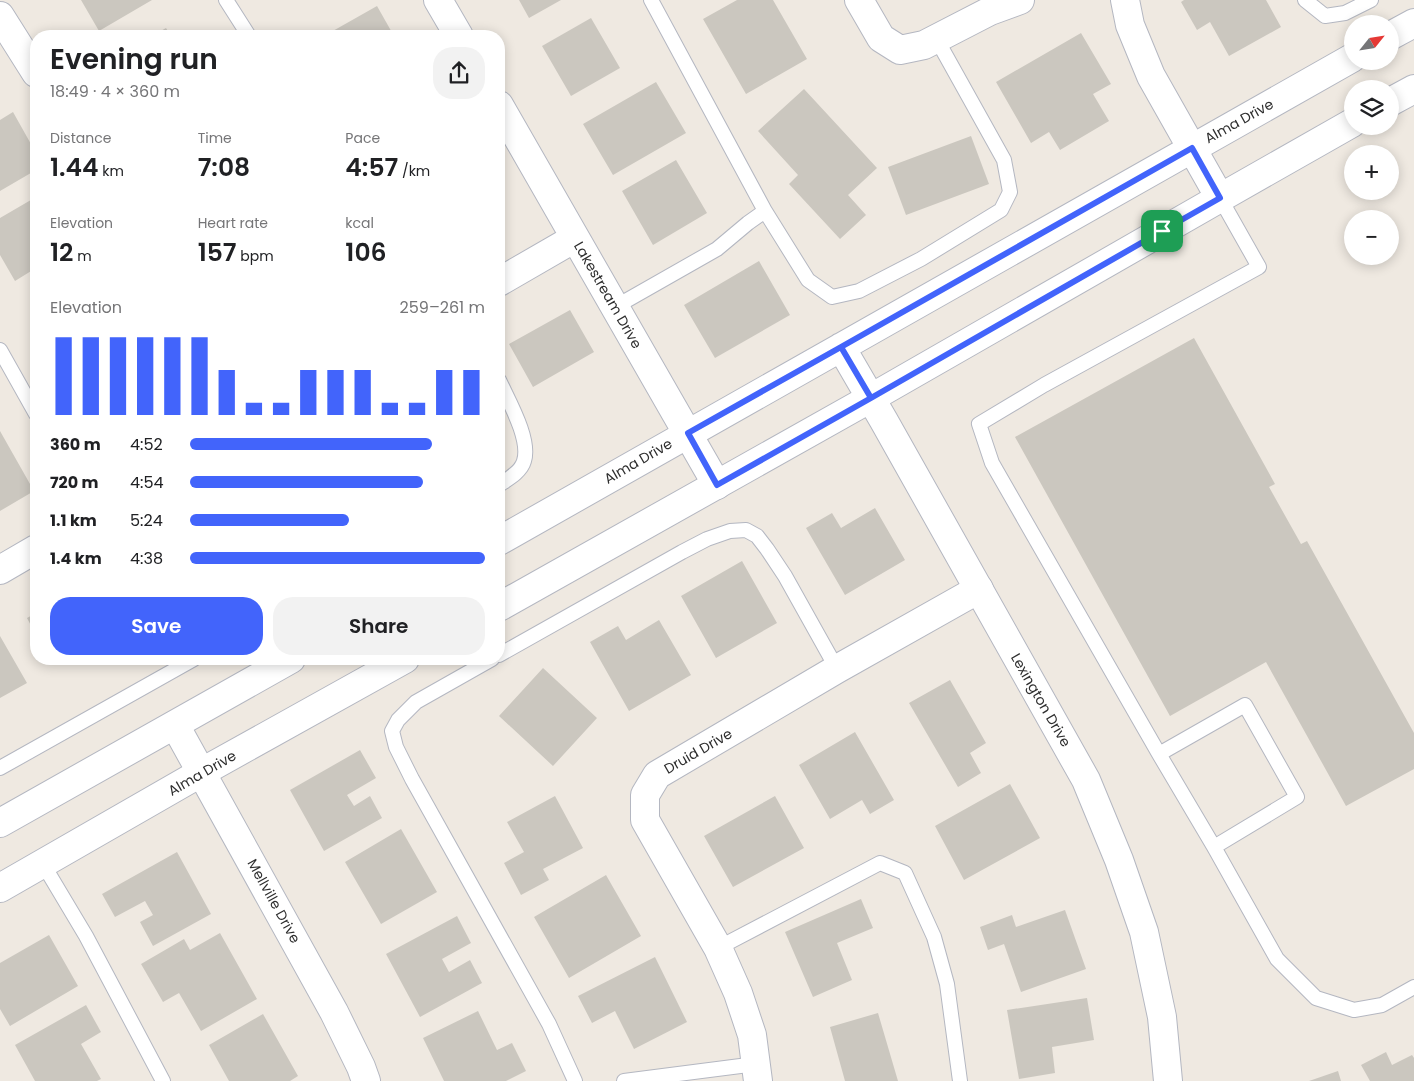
<!DOCTYPE html>
<meta charset="utf-8">
<style>
:root{--surface:#fff;--page:#f2f2f2;--text:#202124;--muted:#757577;--accent:#4264fb}
body{margin:0;font-family:Poppins,sans-serif;background:var(--page);color:var(--text);height:100vh;display:flex;flex-direction:column;font-size:19px;white-space:nowrap}
*{box-sizing:border-box;margin:0}
p{font-size:16px;color:var(--muted)}
.icon{flex:none;width:28px;height:28px;fill:none;stroke:currentColor;stroke-width:2;stroke-linecap:round;stroke-linejoin:round}
.map{position:relative;flex:1;overflow:hidden}
.panel{position:absolute;left:30px;top:30px;width:475px;height:635px;display:flex;flex-direction:column;background:var(--surface);border-radius:20px;box-shadow:0 2px 12px #0003}
.panel>*{flex:none}
.needle{width:32px;rotate:60deg}
.fabs{position:absolute;left:1344px;top:15px;display:grid;gap:10px}
.fabs a{display:grid;place-items:center;width:55px;height:55px;border-radius:50%;background:var(--surface);box-shadow:0 2px 12px #0003;font-size:25px}
.pin{position:absolute;display:grid;place-items:center;width:42px;height:42px;color:#fff;margin:-21px;border-radius:10px;box-shadow:0 2px 8px #0006}
.round{display:grid;place-items:center;flex:none;width:52px;height:52px;border-radius:20px;background:var(--page)}
.overview{display:flex;align-items:center;justify-content:space-between;height:85px;padding:0 20px}
h1{font-size:28px;font-weight:600;line-height:38px}
.figures{display:grid;grid-template-columns:repeat(3,1fr);gap:8px;height:85px;padding:5px 20px}
.figures div{display:grid;align-content:center}
.figures b{font-size:25px;font-weight:600}
.figures small{font-size:14px;font-weight:400}
.figures p{font-size:14px}
.chart{height:140px;padding:10px 20px}
.chart p{display:flex;justify-content:space-between}
.chart svg{width:100%;height:90px;margin-top:5px;stroke:var(--accent);stroke-width:6}
.cta{display:flex;gap:10px;margin-top:auto;padding:10px 20px}
.cta a{flex:1;height:58px;border-radius:20px;background:var(--accent);color:#fff;font-size:20px;font-weight:600;line-height:58px;text-align:center}
.cta a+a{background:var(--page);color:var(--text)}
ul{padding:0 20px;list-style:none;font-size:16px}
li{display:grid;grid-template-columns:80px 60px 1fr;align-items:center;height:38px}
li i{height:12px;border-radius:6px;background:var(--accent)}
.map>svg:first-child{display:block}
.building{fill:#cbc7bf}
.lines{fill:none;stroke-linecap:round;stroke-linejoin:round}
.lane-casing{stroke:#b4b7c1;stroke-width:16}
.street-casing{stroke:#b4b7c1;stroke-width:30}
.secondary-casing{stroke:#b4b7c1;stroke-width:30}
.lane{stroke:#fff;stroke-width:14}
.street{stroke:#fff;stroke-width:28}
.secondary{stroke:#fff;stroke-width:28}
.route-casing{stroke:#fff;stroke-width:10}
.route{stroke:#4264fb;stroke-width:6}
.labels{text-anchor:middle;stroke-width:5;stroke-linejoin:round;paint-order:stroke}
.street-label{font-size:14px;fill:#2e2e2e;stroke:#fff}
</style>
<div class="map">
<svg width="1414" height="1081" viewBox="0 0 1414 1081">
<rect width="100%" height="100%" fill="#efe9e1"/>
<path class="building" d="M81,0H152L99,31Z
M519,0H561L529,18Z
M737,0H773L807,59L746,94L703,19Z
M1184,0H1266L1281,27L1229,56L1210,22L1197,30L1181,2Z
M377,6L394,36H324Z
M591,18L620,68L571,96L542,46Z
M166,28L171,36H152Z
M1081,33L1111,84L1093,94L1109,121L1060,150L1049,132L1031,143L996,82Z
M656,82L686,133L613,175L583,124Z
M804,89L877,168L848,195L866,215L840,239L789,184L798,175L758,131Z
M13,112L36,153V170L0,191V120Z
M971,136L989,184L906,215L888,167Z
M676,160L707,213L653,245L622,191Z
M36,197V268L15,281L0,255V218Z
M759,261L790,315L715,358L684,305Z
M570,310L594,352L533,387L509,344Z
M1194,338L1275,484L1269,487L1301,544L1307,541L1414,733V769L1346,806L1266,662L1170,716L1015,437Z
M0,431L34,491L0,511Z
M875,508L905,560L845,595L806,528L832,513L841,528Z
M742,561L777,623L716,658L681,596Z
M36,613V635L27,618Z
M659,620L691,675L629,711L590,642L618,626L626,640Z
M0,636L27,683L0,698Z
M543,668L597,718L553,766L499,716Z
M950,680L986,743L970,753L981,773L958,787L909,703Z
M855,732L894,800L870,814L862,800L830,819L799,765Z
M360,750L376,778L347,795L354,806L370,796L382,818L324,851L290,790Z
M1010,784L1040,838L964,880L935,826Z
M555,796L583,848L543,869L549,880L521,895L504,863L524,852L507,822Z
M775,796L804,848L733,887L704,836Z
M401,829L437,892L381,924L345,862Z
M177,852L211,914L153,946L140,922L153,915L145,901L115,917L102,894Z
M606,875L641,936L569,978L534,917Z
M861,899L873,928L837,943L852,980L813,997L785,932Z
M1065,910L1086,969L1021,992L1004,944L988,950L980,927L1012,915L1016,927Z
M457,916L471,943L442,959L449,972L470,960L482,983L420,1017L386,954Z
M220,933L257,999L201,1031L179,993L163,1002L141,964L184,939L190,950Z
M49,935L78,986L10,1026L0,1009V963Z
M655,957L687,1022L634,1049L615,1011L592,1023L578,996Z
M1087,998L1094,1040L1052,1047L1055,1073L1019,1079L1007,1010Z
M86,1005L101,1032L81,1044L101,1079L97,1081H35L15,1045Z
M478,1011L497,1050L512,1043L526,1071L506,1081H444L423,1038Z
M878,1013L898,1081H845L830,1027Z
M263,1014L298,1076L290,1081H229L209,1045Z
M1386,1052L1392,1065L1412,1055L1414,1058V1081H1370L1361,1065Z
M1338,1071L1341,1081H1309Z"/>
<g class="lines">
<g class="lane-casing">
<path id="lane" d="M226,0L249,36
M1305,0L1325,16L1345,13L1371,0
M1220,198L1259,267L1044,385L979,424L992,463L1159,754L1214,847L1277,959L1316,998L1354,1010L1382,1005L1414,987
M765,211L808,280L832,297L859,291L921,259L1001,210L1010,192L1004,160L936,38
M615,307L717,249L748,223L765,211L651,0
M0,350L36,414
M499,380C508,400 531,439 524,461C521,472 508,479 499,485
M499,655L682,552L707,539L730,531L746,530L757,536L767,549L785,576L837,669
M492,659L416,702L398,720L392,731L396,747L412,779L549,1024L575,1081
M1159,754L1245,705L1297,797L1214,847
M0,768L194,659
M43,864L86,936L163,1081
M718,948L880,863L905,873L934,937L947,984L960,1081
M624,1081L756,1064"/>
</g>
<g class="street-casing">
<path id="street" d="M438,0L459,36
M859,0L881,38L900,50L924,45L990,11L1020,0
M1125,0L1130,25L1151,76L1220,198
M0,16L36,73
M499,105L717,485
M499,282L575,238
M0,570L36,549
M175,725L334,1012L361,1067L366,1081
M758,1081L752,1035L738,993L718,948L645,820V795L657,775L837,669L979,589"/>
</g>
<g class="secondary-casing">
<path id="secondary" d="M1390,36L1414,23
M1390,102L1414,89
M841,347L884,421L1086,780L1119,860L1144,932L1162,1017L1168,1081
M499,541L1352,58
M499,607L871,398L1220,198L1352,123
M0,823L291,659
M0,888L202,772L405,659"/>
</g>
<use href="#lane" class="lane"/>
<use href="#street" class="street"/>
<use href="#secondary" class="secondary"/>
</g>
<g class="lines">
<g class="route-casing">
<path id="route" d="M1162,231L871,398L841,347L688,433L717,485L871,398L841,347L1192,148L1220,198L1162,231"/>
</g>
<use href="#route" class="route"/>
</g>
<g class="labels">
<g class="street-label">
<text transform="translate(1239 121) rotate(-29)" y="5">Alma Drive</text>
<text transform="translate(608 295) rotate(60)" y="5">Lakestream Drive</text>
<text transform="translate(638 461) rotate(-30)" y="5">Alma Drive</text>
<text transform="translate(1041 700) rotate(60)" y="5">Lexington Drive</text>
<text transform="translate(698 751) rotate(-30)" y="5">Druid Drive</text>
<text transform="translate(202 773) rotate(-30)" y="5">Alma Drive</text>
<text transform="translate(274 901) rotate(61)" y="5">Mellville Drive</text>
</g>
</g>
</svg>
<div class="fabs">
<a><svg class="needle" viewBox="-14 -14 28 28"><path d="M0-13l5 13h-10z" fill="#e53935"/><path d="M0 13l5-13h-10z" fill="#757577"/></svg></a>
<a><svg class="icon" aria-label="layers" viewBox="0 0 24 24"><path d="M12 4l9 5-9 5-9-5zM3 14l9 5 9-5"/></svg></a>
<a>+</a>
<a>−</a>
</div>
<div class="pin" style="left:1162px;top:231px;background:#1e9e55"><svg class="icon" aria-label="arrive" viewBox="0 0 24 24"><path d="M6 21V4h12l-3 4 3 4H6"/></svg></div>
<section class="panel">
<div class="overview"><div><h1>Evening run</h1><p>18:49 · 4 × 360 m</p></div><a class="round"><svg class="icon" aria-label="share" viewBox="0 0 24 24"><path d="M12 15V3M7 8l5-5 5 5M5 13v7h14v-7"/></svg></a></div>
<div class="figures">
<div><p>Distance</p><b>1.44<small> km</small></b></div>
<div><p>Time</p><b>7:08</b></div>
<div><p>Pace</p><b>4:57<small> /km</small></b></div>
</div>
<div class="figures">
<div><p>Elevation</p><b>12<small> m</small></b></div>
<div><p>Heart rate</p><b>157<small> bpm</small></b></div>
<div><p>kcal</p><b>106</b></div>
</div>
<div class="chart"><p><span>Elevation</span>259–261 m</p>
<svg viewBox="0 0 160 44" preserveAspectRatio="none"><path d="M5 44V6M15 44V6M25 44V6M35 44V6M45 44V6M55 44V6M65 44V22M75 44V38M85 44V38M95 44V22M105 44V22M115 44V22M125 44V38M135 44V38M145 44V22M155 44V22"/></svg>
</div>
<ul>
<li><b>360 m</b>4:52<i style="width:82%"></i></li>
<li><b>720 m</b>4:54<i style="width:79%"></i></li>
<li><b>1.1 km</b>5:24<i style="width:54%"></i></li>
<li><b>1.4 km</b>4:38<i style="width:100%"></i></li>
</ul>
<div class="cta"><a>Save</a><a>Share</a></div>
</section>
</div>
